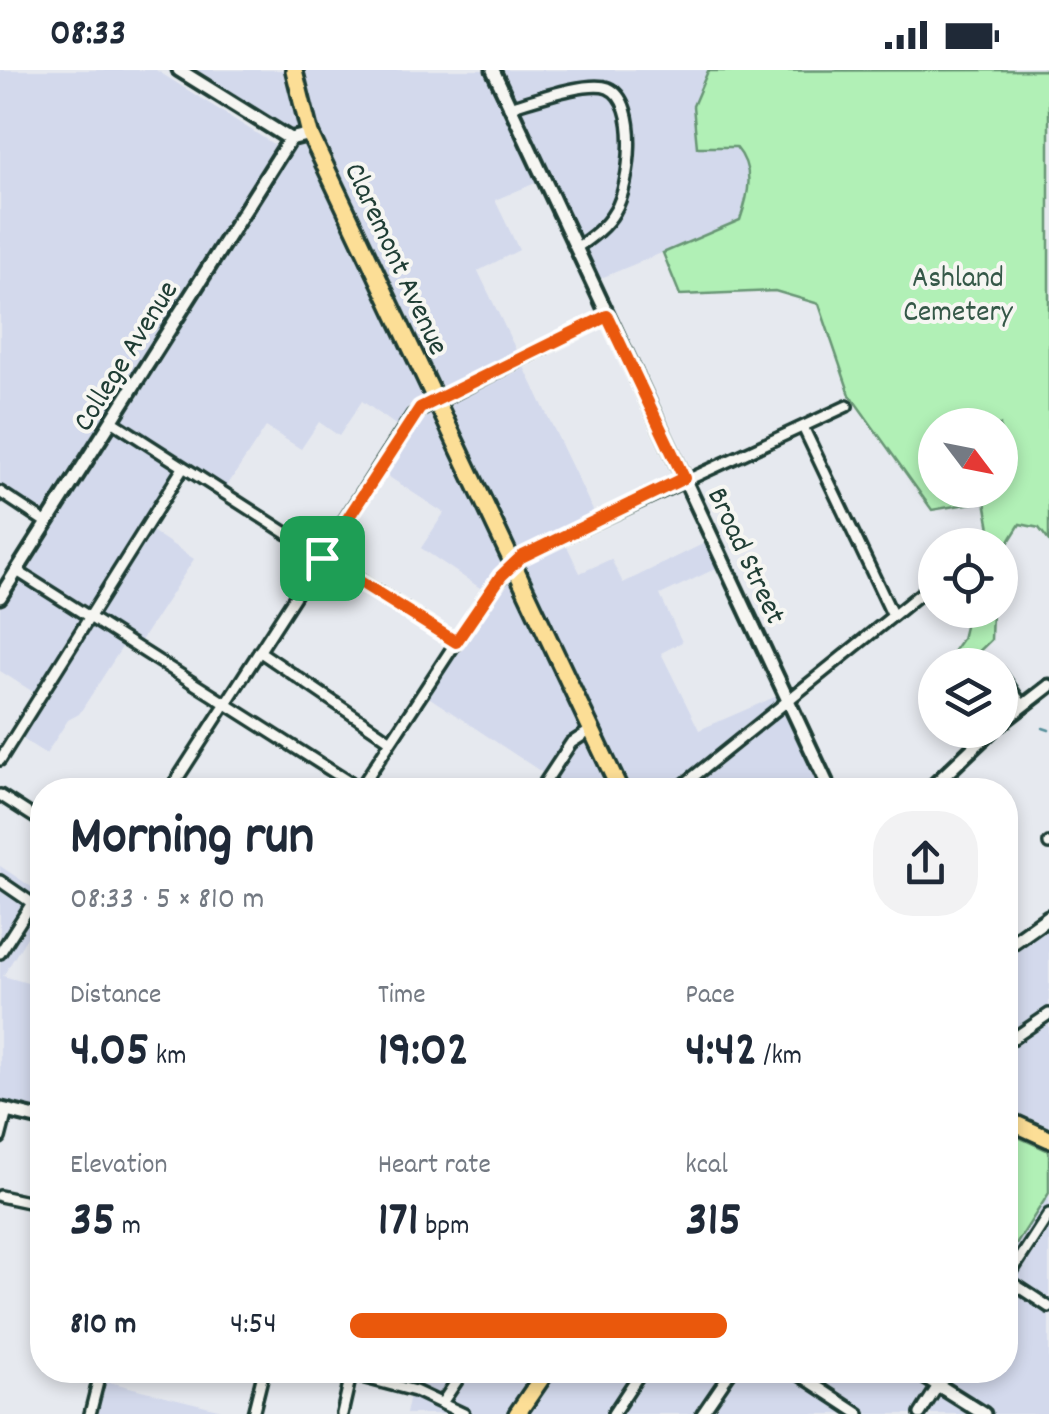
<!DOCTYPE html>
<meta charset="utf-8">
<style>
:root{--surface:#fff;--page:#f2f2f3;--text:#1f2937;--muted:#747a83;--accent:#ea580c}
body{margin:0;font-family:Dekko,sans-serif;background:var(--page);color:var(--text);height:100vh;display:flex;flex-direction:column;font-size:38px;white-space:nowrap}
*{box-sizing:border-box;margin:0}
p{font-size:32px;color:var(--muted)}
.icon{flex:none;width:55px;height:55px;fill:none;stroke:currentColor;stroke-width:2;stroke-linecap:round;stroke-linejoin:round}
.map{position:relative;flex:1;overflow:hidden}
.side{position:absolute;left:30px;top:708px;width:988px;height:605px;display:flex;flex-direction:column;background:var(--surface);border-radius:40px;box-shadow:0 5px 15px #0003}
.side>*{flex:none}
.needle{width:65px;rotate:122deg}
.tools{position:absolute;left:918px;top:338px;display:grid;gap:20px}
.tools a{display:grid;place-items:center;width:100px;height:100px;border-radius:50%;background:var(--surface);box-shadow:0 5px 15px #0003;font-size:50px}
.pin{position:absolute;display:grid;place-items:center;width:85px;height:85px;color:#fff;margin:-42px;border-radius:20px;box-shadow:0 5px 15px #0006}
.round{display:grid;place-items:center;flex:none;width:105px;height:105px;border-radius:40px;background:var(--page)}
.headline{display:flex;align-items:center;justify-content:space-between;height:170px;padding:0 40px}
h1{font-size:55px;font-weight:700;line-height:75px}
.figures{display:grid;grid-template-columns:repeat(3,1fr);gap:15px;height:170px;padding:10px 40px}
.figures div{display:grid;align-content:center}
.figures b{font-size:50px;font-weight:700}
.figures small{font-size:28px;font-weight:400}
.figures p{font-size:28px}
ul{padding:0 40px;list-style:none;font-size:32px}
li{display:grid;grid-template-columns:160px 120px 1fr;align-items:center;height:75px}
li i{height:25px;border-radius:12px;background:var(--accent)}
.status{display:flex;justify-content:space-between;align-items:center;height:70px;padding:0 50px;background:var(--surface);direction:ltr}
.status svg{height:28px;fill:currentColor}
.map>svg:first-child{display:block}
.built{fill:#d3d9ec}
.green{fill:#b1f0b6;stroke:#689675;stroke-width:2.5;fill-rule:evenodd}
.lines{fill:none;stroke-linecap:round;stroke-linejoin:round}
.stream{stroke:#578f9a;stroke-width:2.5}
.minor-casing{stroke:#1f3d34;stroke-width:16}
.tertiary-casing{stroke:#1f3d34;stroke-width:19}
.secondary-casing{stroke:#1f3d34;stroke-width:20}
.primary-casing{stroke:#1f3d34;stroke-width:22}
.minor{stroke:#f6f6f2;stroke-width:9}
.tertiary{stroke:#f6f6f2;stroke-width:11}
.secondary{stroke:#f6f6f2;stroke-width:12}
.primary{stroke:#fcde96;stroke-width:15}
.route-casing{stroke:#fff;stroke-width:20}
.route{stroke:#ea580c;stroke-width:12}
.labels{text-anchor:middle;stroke-width:8;stroke-linejoin:round;paint-order:stroke}
.street-label{font-size:30px;fill:#1f3d34;stroke:#f6f6f2}
.park-label{font-size:30px;fill:#355848;stroke:#f6f6f2}
</style>
<div class="status"><b>08:33</b><svg viewBox="0 0 49 12"><path d="M0 12V9h3v3zM5 12V6h3v6zM10 12V3h3v9zM15 12V0h3v12zM26 1h20v11H26zM47 4h2v5h-2z"/></svg></div>
<div class="map">
<svg width="1049" height="1344" viewBox="0 0 1049 1344">
<rect width="100%" height="100%" fill="#e6e9ef"/>
<filter id="ink" filterUnits="userSpaceOnUse"><feTurbulence type="fractalNoise" baseFrequency=".01" numOctaves="2"/><feDisplacementMap in="SourceGraphic" scale="20" xChannelSelector="R" yChannelSelector="G"/><feConvolveMatrix kernelMatrix="1 2 1 2 8 2 1 2 1" color-interpolation-filters="sRGB"/></filter>
<g filter="url(#ink)">
<path class="built" d="M0,0H156L278,77L316,65L285,64L185,0H711L697,76L736,77L746,89L749,122L741,150L589,213L540,111L495,130L519,180L478,201L599,453L564,470L580,503L611,489L623,513L707,472L719,497L660,525L682,572L661,583L699,660L784,623L831,720H537L546,705L424,624L489,524L421,478L444,443L380,401L404,361L362,331L339,366L319,352L301,379L266,357L223,422L186,398L146,457L194,489L135,580L124,574L79,644L68,650L46,684L13,663L38,625L0,601V517L44,446L0,418Z
M0,796L42,824V843L3,906L38,916L42,910V1057L0,1048Z
M1039,852L1049,866V1081L1005,1061V875Z
M1049,1123V1344H406L415,1300H1005V1192Z
M101,1310L238,1344H93Z"/>
<path class="green" d="M1049,0V471L1039,458L1020,454L1000,486V475H986L990,459L985,431L932,440L850,325L819,234L775,221L680,225L663,183L740,150C749,124 755,99 736,77H697L693,36L708,1ZM935,355H1000V420H935Z
M969,540H992L991,570L965,595H951L950,586L962,569Z
M1005,1061L1049,1081V1123L1005,1192Z"/>
<g class="lines">
<path class="stream" d="M1043,658L1049,660"/>
<g class="minor-casing">
<path id="minor" d="M509,37C531,31 588,10 608,18C641,32 630,116 615,141C606,157 591,168 576,178
M112,351L456,572
M803,357L892,544
M0,422L47,453
M17,501L360,719
M259,581L391,671
M1000,603L1023,636
M0,690L183,398
M170,720L412,345L607,246
M359,720L489,522L521,487L847,336
M540,720L571,673L591,660
M677,720L935,512
M0,725L42,752
M1049,773V774
M0,811L32,833L0,883
M37,910L42,904
M1005,974L1049,944
M0,1068L7,1041
M0,1126L42,1135
M1005,1208L1049,1237
M1005,1212L1049,1144
M335,1300L415,1321L464,1344
M792,1300L859,1344
M442,1333L464,1300
M90,1344L101,1300
M253,1344L264,1300
M342,1344L352,1300
M613,1344L642,1300
M702,1344L732,1300
M920,1344L948,1300"/>
</g>
<g class="tertiary-casing">
<path id="tertiary" d="M179,0L290,69L310,64
M493,0L830,720
M0,527L290,69
M1000,654L1049,616
M929,720L992,660
M914,1300L984,1344"/>
</g>
<g class="secondary-casing">
<path id="secondary" d="M1005,878L1049,847
M0,1039L42,1049"/>
</g>
<g class="primary-casing">
<path id="primary" d="M294,0L310,64L620,720
M1005,1049L1049,1069
M517,1344L547,1300"/>
</g>
<use href="#minor" class="minor"/>
<use href="#tertiary" class="tertiary"/>
<use href="#secondary" class="secondary"/>
<use href="#primary" class="primary"/>
</g>
</g>
<g class="lines" filter="url(#ink)">
<g class="route-casing">
<path id="route" d="M607,246L684,408L521,487L501,506L456,572L322,488L420,338Z"/>
</g>
<use href="#route" class="route"/>
</g>
<g class="labels">
<g class="street-label">
<text transform="translate(398 188) rotate(65)" y="10">Claremont Avenue</text>
<text transform="translate(124 285) rotate(-58)" y="10">College Avenue</text>
<text transform="translate(748 485) rotate(65)" y="10">Broad Street</text>
</g>
<g class="park-label">
<text x="958" y="216">Ashland<tspan x="958" dy="34">Cemetery</tspan></text>
</g>
</g>
</svg>
<div class="tools">
<a><svg class="needle" viewBox="-14 -14 28 28"><path d="M0-13l5 13h-10z" fill="#e53935"/><path d="M0 13l5-13h-10z" fill="#747a83"/></svg></a>
<a><svg class="icon" aria-label="locate" viewBox="0 0 24 24"><circle cx="12" cy="12" r="6"/><path d="M12 2v4M12 18v4M2 12h4M18 12h4"/></svg></a>
<a><svg class="icon" aria-label="layers" viewBox="0 0 24 24"><path d="M12 4l9 5-9 5-9-5zM3 14l9 5 9-5"/></svg></a>
</div>
<div class="pin" style="left:322px;top:488px;background:#1e9e55"><svg class="icon" aria-label="arrive" viewBox="0 0 24 24"><path d="M6 21V4h12l-3 4 3 4H6"/></svg></div>
<section class="side">
<div class="headline"><div><h1>Morning run</h1><p>08:33 · 5 × 810 m</p></div><a class="round"><svg class="icon" aria-label="share" viewBox="0 0 24 24"><path d="M12 15V3M7 8l5-5 5 5M5 13v7h14v-7"/></svg></a></div>
<div class="figures">
<div><p>Distance</p><b>4.05<small> km</small></b></div>
<div><p>Time</p><b>19:02</b></div>
<div><p>Pace</p><b>4:42<small> /km</small></b></div>
</div>
<div class="figures">
<div><p>Elevation</p><b>35<small> m</small></b></div>
<div><p>Heart rate</p><b>171<small> bpm</small></b></div>
<div><p>kcal</p><b>315</b></div>
</div>
<ul>
<li><b>810 m</b>4:54<i style="width:60%"></i></li>
</ul>
</section>
</div>
